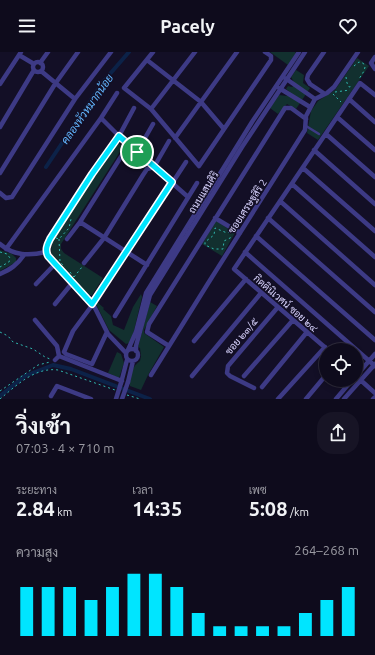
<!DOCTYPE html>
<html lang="th">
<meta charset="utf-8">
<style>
:root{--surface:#0e0b1c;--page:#171425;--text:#f1f3f6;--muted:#9b9ba3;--line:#2e2b3b;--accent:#00e5ff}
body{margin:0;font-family:Ubuntu,Sarabun,sans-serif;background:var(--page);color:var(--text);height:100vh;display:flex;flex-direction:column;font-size:15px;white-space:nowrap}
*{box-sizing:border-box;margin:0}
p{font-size:13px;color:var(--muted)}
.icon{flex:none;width:22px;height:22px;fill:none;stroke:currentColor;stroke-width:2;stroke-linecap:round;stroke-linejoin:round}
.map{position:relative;height:347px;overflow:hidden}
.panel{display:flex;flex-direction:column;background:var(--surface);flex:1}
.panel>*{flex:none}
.buttons{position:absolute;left:319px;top:291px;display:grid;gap:8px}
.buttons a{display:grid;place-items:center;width:44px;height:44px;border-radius:50%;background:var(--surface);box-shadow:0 2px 6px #0003,0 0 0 1px var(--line);font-size:20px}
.pin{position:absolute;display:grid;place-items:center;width:34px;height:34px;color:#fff;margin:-17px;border:2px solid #fff;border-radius:50%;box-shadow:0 1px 4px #0007}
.round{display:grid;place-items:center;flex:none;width:42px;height:42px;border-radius:16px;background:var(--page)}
.head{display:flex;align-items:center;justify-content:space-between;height:68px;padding:0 16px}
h1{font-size:22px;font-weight:700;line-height:30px}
.stats{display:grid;grid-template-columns:repeat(3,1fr);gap:6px;height:68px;padding:4px 16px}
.stats div{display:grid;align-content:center}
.stats b{font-size:20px;font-weight:700}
.stats small{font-size:11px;font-weight:400}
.stats p{font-size:11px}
.chart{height:112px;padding:8px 16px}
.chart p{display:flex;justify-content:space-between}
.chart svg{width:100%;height:72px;margin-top:4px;stroke:var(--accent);stroke-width:6}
header{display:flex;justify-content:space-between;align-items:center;height:52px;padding:0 16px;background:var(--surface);font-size:18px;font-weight:700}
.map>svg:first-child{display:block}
.green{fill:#12302f}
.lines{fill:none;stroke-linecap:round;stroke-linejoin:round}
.canal{stroke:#0c2248;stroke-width:4}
.path{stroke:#2fb8b0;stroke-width:1;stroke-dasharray:2 3;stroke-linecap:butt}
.service{stroke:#3d3a85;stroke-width:2.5}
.minor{stroke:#3d3a85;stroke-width:4.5}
.minor-bridge{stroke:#3d3a85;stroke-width:4.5}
.route-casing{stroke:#fff;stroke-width:8}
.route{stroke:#00e5ff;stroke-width:5}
.labels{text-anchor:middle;stroke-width:3;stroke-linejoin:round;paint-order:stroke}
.street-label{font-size:10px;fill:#d9d4ff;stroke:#130f26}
.water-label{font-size:11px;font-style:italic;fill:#62b6ff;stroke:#130f26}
</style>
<header><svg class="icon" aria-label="menu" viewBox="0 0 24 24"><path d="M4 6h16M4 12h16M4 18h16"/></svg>Pacely<svg class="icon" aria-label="heart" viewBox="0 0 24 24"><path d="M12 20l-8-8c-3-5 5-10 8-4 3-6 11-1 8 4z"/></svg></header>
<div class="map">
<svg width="375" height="347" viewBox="0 0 375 347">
<rect width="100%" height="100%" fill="#130f26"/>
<path class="green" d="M270,0H295L296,1L288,13Z
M357,6L369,14L318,88L307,81L311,59L318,49L335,38Z
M296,18L304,23L303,31L310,36L296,57L287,52L278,62L270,56L279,43L287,44L290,40L286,37L288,34L292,35L295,32L291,25Z
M115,89L123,95L61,192V197L64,201L103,226L92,243H88L55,208L51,201L52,187Z
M216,169L235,181L222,204L202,192Z
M0,198L12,202L16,206V210L0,219Z
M141,242L142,245L132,287L129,291L126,292L109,278L96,252L97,250L104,256L103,257L111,264L113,273L124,278L133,255Z
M150,250L157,254L144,278V281L164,295L148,323L141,338L130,334C130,324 131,315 140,309L141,304L140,296L138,295Z
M117,300L121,302L124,311L119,326L108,321Z"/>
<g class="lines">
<path class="canal" d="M46,115L103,30L129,0
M0,344L25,324L53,313L71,317L150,347"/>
<path class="path" d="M354,14L359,10L363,11L365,15L364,19L359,27
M346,25L347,31L349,35L353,34
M335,40L350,38
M333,42L341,50
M230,180L227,181L215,176L214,183L205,190V193L214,197H223L224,189L232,185
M56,186L59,187L69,176L71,167
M59,187L60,210L65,215
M0,200L7,202L10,206L9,210L0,215
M70,220L74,225
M74,225L82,215
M0,280L8,284L13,290L33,297L45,305L50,307
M0,339L38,313L50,310
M127,343L140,347
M0,347C17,333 35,315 58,318L115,338"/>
<path class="service" d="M306,74L319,82"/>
<path class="minor" d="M153,0L124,36L151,57L199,114L271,8V4L265,0
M324,0L308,23L307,27L310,32L325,42
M19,3L34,12
M375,5L371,11L375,17
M147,8L201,50L224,77
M33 15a5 5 0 1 1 10 0a5 5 0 1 1-10 0Z
M40,11L48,0
M41,19L75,47
M285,26L315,47
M0,32L21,0
M279,36L310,55
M349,47L375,70
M151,57L195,0
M337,65L375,98
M101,66L119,84L188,145
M0,75L34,18
M326,82L375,125
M175,86L237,0
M314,98L375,152
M137,100L153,72
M303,116L375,179
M0,121L55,32L78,0
M292,132L375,205
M0,141L6,146L12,145L75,47L111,0
M280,149L375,233
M215,166L240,181
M268,166L375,260
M80,170L147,213
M256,184L375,288
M67,187L80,170L129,92
M0,192C14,204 29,204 46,200
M6,197L101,66L117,41
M245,200L375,314
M84,211L104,186L143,123L147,117L154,115L169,89
M0,222C11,217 17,213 24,203
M36,232L55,212
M55,252L73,230
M115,264L197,131
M35,268L57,294L59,304
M107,280L92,312L66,302L64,300L73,279L93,252L186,110
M194,289L246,227
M169,294L147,280L149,272L285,56H291L306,67
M126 303a6 6 0 1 1 12 0a6 6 0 1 1-12 0Z
M128,298L136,280L146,241L252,70L299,0
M328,298L234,217L360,31L375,43
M136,299V294L150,243L242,95L305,0
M126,301L108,282L93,252L48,204C45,198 47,193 50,187L92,122L119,84L134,56
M375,302L356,324L375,341
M59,304L122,329
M55,308L59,304
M151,323L207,233L305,78L306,64L315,47L327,41L334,35L358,0
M192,324L261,241
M244,324L293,268
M128,330L133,309
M121,331L127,308
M262,335L307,280
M254,336L230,324L227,321L228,314L278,255
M51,344L57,334L91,347
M278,347L325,295
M306,347L326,323
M336,347L352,328
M344,347L375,312
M373,347L375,345"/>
<path class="minor-bridge" d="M116,347L121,331
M122,347L128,330"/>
</g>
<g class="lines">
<g class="route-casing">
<path id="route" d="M119,84L172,130L92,252L48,204C45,198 47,193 50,187L92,122Z"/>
</g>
<use href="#route" class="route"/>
</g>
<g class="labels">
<g class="street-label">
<text transform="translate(203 140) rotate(-58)" y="4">ถนนแสนศิริ</text>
<text transform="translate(247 154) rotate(-57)" y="4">ซอยเศรษฐสิริ 2</text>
<text transform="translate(286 251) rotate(41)" y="4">กิตตินิเวศน์ ซอย ๒๔</text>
<text transform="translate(241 284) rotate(-50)" y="4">ซอย ๒๓/๕</text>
</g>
<g class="water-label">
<text transform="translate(87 57) rotate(-55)" y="4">คลองหัวหมากน้อย</text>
</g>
</g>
</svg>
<div class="buttons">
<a><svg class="icon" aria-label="locate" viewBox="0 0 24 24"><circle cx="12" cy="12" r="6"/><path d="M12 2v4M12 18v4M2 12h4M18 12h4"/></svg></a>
</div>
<div class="pin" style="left:137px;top:100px;background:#1e9e55"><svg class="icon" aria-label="arrive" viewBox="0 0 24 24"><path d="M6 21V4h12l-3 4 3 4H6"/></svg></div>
</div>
<section class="panel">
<div class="head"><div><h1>วิ่งเช้า</h1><p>07:03 · 4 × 710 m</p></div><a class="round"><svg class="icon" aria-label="share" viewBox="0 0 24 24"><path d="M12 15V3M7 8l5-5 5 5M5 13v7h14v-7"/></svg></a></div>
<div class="stats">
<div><p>ระยะทาง</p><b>2.84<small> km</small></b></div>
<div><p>เวลา</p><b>14:35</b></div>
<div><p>เพซ</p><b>5:08<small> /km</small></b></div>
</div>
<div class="chart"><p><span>ความสูง</span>264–268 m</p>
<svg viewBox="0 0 160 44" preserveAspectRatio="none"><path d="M5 44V14M15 44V14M25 44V14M35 44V22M45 44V14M55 44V6M65 44V6M75 44V14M85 44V30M95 44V38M105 44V38M115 44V38M125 44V38M135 44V30M145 44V22M155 44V14"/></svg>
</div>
</section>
